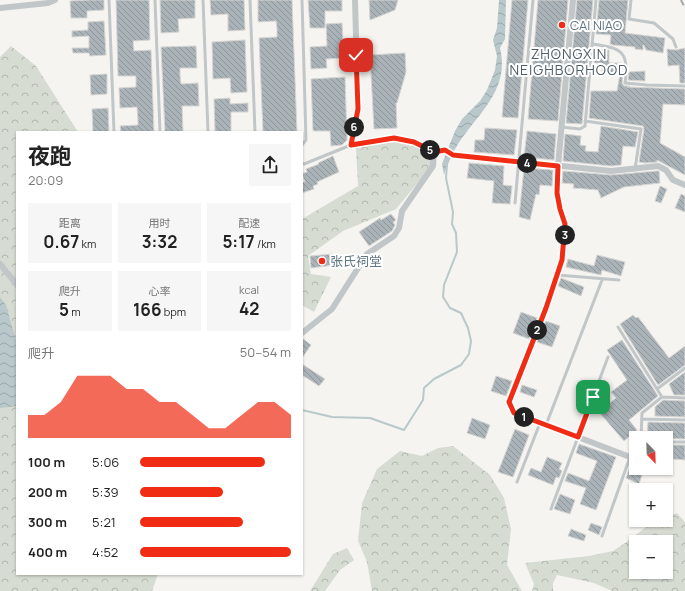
<!DOCTYPE html>
<html lang="zh">
<meta charset="utf-8">
<style>
:root{--surface:#fff;--page:#f6f6f6;--text:#222;--muted:#767676;--accent:#f02c14}
body{margin:0;font-family:Manrope,"Noto Sans SC",sans-serif;background:var(--page);color:var(--text);height:100vh;display:flex;flex-direction:column;font-size:15px;white-space:nowrap}
*{box-sizing:border-box;margin:0}
p{font-size:13px;color:var(--muted)}
.icon{flex:none;width:22px;height:22px;fill:none;stroke:currentColor;stroke-width:2;stroke-linecap:round;stroke-linejoin:round}
.map{position:relative;flex:1;overflow:hidden}
.details{position:absolute;left:16px;top:131px;width:287px;height:444px;display:flex;flex-direction:column;background:var(--surface);border-radius:0px;box-shadow:0 1px 3px #0004}
.details>*{flex:none}
.needle{width:26px;rotate:157deg}
.controls{position:absolute;left:629px;top:431px;display:grid;gap:8px}
.controls a{display:grid;place-items:center;width:44px;height:44px;border-radius:0px;background:var(--surface);box-shadow:0 1px 3px #0004;font-size:20px}
.pin{position:absolute;display:grid;place-items:center;width:34px;height:34px;color:#fff;margin:-17px;border-radius:8px;box-shadow:0 2px 6px #0006}
.km{position:absolute;width:20px;height:20px;margin:-10px;border-radius:50%;background:#222;color:#fff;font-size:11px;line-height:20px;text-align:center}
.round{display:grid;place-items:center;flex:none;width:42px;height:42px;border-radius:0px;background:var(--page)}
.summary{display:flex;align-items:center;justify-content:space-between;height:68px;padding:0 12px}
h1{font-size:22px;font-weight:700;line-height:30px}
.stats{display:grid;grid-template-columns:repeat(3,1fr);gap:6px;height:68px;padding:4px 12px}
.stats div{display:grid;align-content:center;border-radius:0px;background:var(--page);text-align:center}
.stats b{font-size:17px;font-weight:700}
.stats small{font-size:11px;font-weight:400}
.stats p{font-size:11px}
.chart{height:112px;padding:8px 12px}
.chart p{display:flex;justify-content:space-between}
.chart svg{width:100%;height:72px;margin-top:4px;fill:var(--accent);opacity:.7}
ul{padding:0 12px;list-style:none;font-size:13px}
li{display:grid;grid-template-columns:64px 48px 1fr;align-items:center;height:30px}
li i{height:10px;border-radius:5px;background:var(--accent)}
.map>svg:first-child{display:block}
.forest{fill:url(#forest-crowns);fill-rule:evenodd}
.water{fill:url(#water-waves)}
.lines{fill:none;stroke-linecap:round;stroke-linejoin:round}
.stream{stroke:#b8c8cb;stroke-width:2}
.building{fill:url(#building-back-hatch);stroke:#d6d5d3}
.lane{stroke:#c1c6c8;stroke-width:3}
.street{stroke:#c1c6c8;stroke-width:6}
.rail{stroke:#9fa8ac;stroke-width:2;stroke-dasharray:6 3;stroke-linecap:butt}
.route-casing{stroke:#fff;stroke-width:8}
.route{stroke:#f02c14;stroke-width:5}
.poi-dot{fill:#f02c14;stroke:#fff;stroke-width:1.5}
.labels{text-anchor:middle;stroke-width:4;stroke-linejoin:round;paint-order:stroke}
.poi-label{font-size:13px;fill:#617883;stroke:#fff;text-anchor:start}
.neighbourhood-label{font-size:14px;letter-spacing:1px;fill:#4f6068;stroke:#fff}
</style>
<div class="map">
<svg width="685" height="591" viewBox="0 0 685 591">
<defs>
<pattern id="forest-crowns" width="20" height="18" patternUnits="userSpaceOnUse"><rect width="20" height="18" fill="#d6dcd1"/><path d="M2 6a3 3 0 1 1 6 0M12 15a3 3 0 1 1 6 0" fill="none" stroke="#b1b7af"/></pattern>
<pattern id="water-waves" width="16" height="10" patternUnits="userSpaceOnUse"><rect width="16" height="10" fill="#b8c8cb"/><path d="M0 5q4-4 8 0t8 0" fill="none" stroke="#99a7aa"/></pattern>
<pattern id="building-back-hatch" width="6" height="6" patternUnits="userSpaceOnUse"><rect width="6" height="6" fill="#aab3b7"/><path d="M-1 5l2 2M0 0l6 6M5-1l2 2" fill="none" stroke="#8e969a"/></pattern>
</defs>
<rect width="100%" height="100%" fill="#f5f4f0"/>
<path class="forest" d="M11,46L36,66L78,132H17V574H158L152,591H0V57Z
M390,140L424,149L434,163L396,209L343,231L308,256L311,274L331,277L314,312L302,305V219L358,186L356,148Z
M453,446L490,475L504,498L511,529L507,565L522,591H372L367,562L358,541L362,503L377,469L400,451L422,456L438,448Z
M677,513L685,522V591H612L594,583L557,575L553,583V591H532L534,584L525,563L589,556L613,551L631,539L652,522L657,520H666V517ZM636,542H666V572H636Z
M347,548L354,560L340,570L325,591H310L333,554Z"/>
<path class="water" d="M499,0H506L505,39L500,48C510,90 479,112 458,144C452,153 448,164 444,175L442,164L455,131L462,119L480,101L487,90L495,70L497,56L493,40L497,28Z
M0,297L6,305L17,344V406L0,408Z"/>
<g class="lines">
<path class="stream" d="M302,410L332,417L370,418L404,430L423,400L424,388L434,379L461,365L469,354L471,341L468,328L461,313L450,308L443,297L444,285L457,252L456,233L452,224L453,212L446,178L447,165"/>
</g>
<path class="building" d="M89,0H104V10L87,11V18H71L70,1Z
M116,0H149L150,40L133,41L134,51L151,50L154,132H121L120,126L138,125V120L137,107L120,108L119,88L136,87V76H118Z
M160,0H195V18L178,19L179,32L161,33Z
M210,0H244L245,30L228,31V14L211,15Z
M258,0H292L297,132H263L259,38L277,37V28L276,21L258,22Z
M308,0H342V11H325V28H310Z
M369,0H398L395,10L370,20Z
M512,0H528L518,118L502,117Z
M538,0H568L558,121L528,119Z
M577,0H593L582,124L566,123Z
M599,0H628L625,33L665,38L663,53L646,50L644,45H643V50L635,49V47L613,45L610,44L611,35L596,34Z
M104,21L106,55L90,56L89,53H73L72,48H89V36L72,37V31L88,30V22Z
M342,23L344,58L326,59L327,68L311,69L310,47L327,46L326,24Z
M245,40L247,92L231,93L230,78L213,79L212,42Z
M196,46L197,68H180V75L181,84L198,83L199,106H182L183,132H165L161,47Z
M685,48V83H680L679,65L668,66L667,49L676,50Z
M595,49L609,50V63H621L620,73L623,72L622,83L624,86H630L627,87L685,89V105L663,104L660,143L685,157V175L657,160V162L645,163L639,162L644,129L643,126L589,118L591,91H617L620,74H602V63H594Z
M405,53L406,72L397,103H396L397,128L374,129L370,55Z
M645,71V81L628,80L629,72Z
M107,74V94L91,95L90,75Z
M345,77L347,140L342,145L331,146L330,131H313L311,79Z
M230,98V104L248,103V112H231V132H215L214,99Z
M108,108L109,132H93L92,109Z
M601,126L638,132L635,147L623,146L621,165L611,166L563,161L565,134L581,136L580,145L586,146L585,151L598,152Z
M485,128L517,130L514,155L474,152L475,140H484Z
M527,131L556,134L554,160L524,157Z
M333,156L339,172L317,182L318,184L313,186L314,189L302,193V182H305L302,174L307,172L306,169L319,164L318,163Z
M469,163L504,166L503,185L512,186L510,204L492,203L494,181L467,178Z
M524,168L553,170L552,186L540,185L539,195L536,194L530,220L519,217Z
M563,171L611,175L657,171H659L660,183L624,187L601,198L598,190L573,188L574,184L562,183Z
M660,186L667,189L661,203L655,201Z
M681,194L685,196V212L675,208Z
M391,214L396,220L393,222L395,225L392,231L369,246L359,232L380,218L381,220Z
M333,254L334,265L311,268L310,256Z
M597,255L625,262L621,276L602,270L601,275L566,267L568,259L594,266Z
M561,278L584,287L581,296L558,286Z
M521,312L537,318L529,339L513,333Z
M633,315L636,318L638,317L669,358L685,346V365L658,385L620,324Z
M546,321L560,326L552,347L537,342Z
M302,338L311,345L302,358Z
M622,340L658,396L629,420L637,430L624,441L599,412L616,398L611,392L627,380L607,350Z
M302,364L325,379L319,386L302,375Z
M685,372V395H674L669,384Z
M496,376L512,381L506,396L491,391Z
M522,385L537,390L534,397L520,392Z
M663,400L685,401V417L655,416V407Z
M472,418L490,425L485,439L467,433Z
M648,422L685,423V439L647,438Z
M515,429L529,435L513,477L498,472Z
M579,444L616,457L596,510L580,504L586,488L565,481L568,473L589,481L597,461L576,453Z
M673,445H685V460L673,459Z
M547,457L562,463L559,469L562,471L559,478L556,477L553,485L528,475L531,468L541,472Z
M629,470L642,475L639,484L626,478Z
M560,494L575,500L570,514L554,509Z
M591,523L602,527L599,535L588,530Z
M571,529L586,535L584,541L568,536Z"/>
<g class="lines">
<path class="lane" d="M109,0L114,132
M155,0L160,132
M203,0L208,132
M250,0L255,132
M302,0L306,140L302,145
M631,0L629,19L654,23L673,39L676,47
M592,44C621,48 630,51 625,83L647,85L685,86
M585,121L641,129L635,169
M561,127L580,129L585,126L596,0
M302,163L304,164L351,145
M515,203L533,0
M557,275L619,280
M618,327L662,397L685,398
M657,389L685,368
M642,419L685,420
M546,425L602,280
M641,438L642,413L662,397
M666,442H685
M517,482L540,423
M551,509L608,357
M602,536L630,457L636,449"/>
<path class="street" d="M355,0L358,109L351,145L394,138L414,142L434,152L445,150L453,155L611,171L658,166L666,170L673,180L685,185
M573,0L558,166L557,193L560,209L565,224L562,260L546,308L509,402L515,413L630,457
M0,8L48,3L55,0
M0,264L17,285
M302,333L332,309L367,254L394,236L399,228L402,211L433,166L434,152"/>
<path class="rail" d="M681,0L685,8"/>
</g>
<g class="lines">
<g class="route-casing">
<path id="route" d="M356,55L358,109L351,145L394,138L414,142L434,152L445,150L453,155L558,166L557,193L560,209L565,224L562,260L546,308L509,402L514,413L578,437L593,397"/>
</g>
<use href="#route" class="route"/>
</g>
<g class="poi-dot">
<circle cx="562" cy="25" r="4"/>
<circle cx="322" cy="261" r="4"/>
</g>
<g class="labels">
<g class="poi-label">
<text x="570" y="30">CAI NIAO</text>
<text x="330" y="266">张氏祠堂</text>
</g>
<g class="neighbourhood-label">
<text x="569" y="59">ZHONGXIN<tspan x="569" dy="16">NEIGHBORHOOD</tspan></text>
</g>
</g>
</svg>
<div class="controls">
<a><svg class="needle" viewBox="-14 -14 28 28"><path d="M0-13l5 13h-10z" fill="#e53935"/><path d="M0 13l5-13h-10z" fill="#767676"/></svg></a>
<a>+</a>
<a>−</a>
</div>
<div class="pin" style="left:593px;top:397px;background:#1e9e55"><svg class="icon" aria-label="arrive" viewBox="0 0 24 24"><path d="M6 21V4h12l-3 4 3 4H6"/></svg></div>
<div class="pin" style="left:356px;top:55px;background:#d93025"><svg class="icon" aria-label="check" viewBox="0 0 24 24"><path d="M5 12l5 5 9-10"/></svg></div>
<b class="km" style="left:524px;top:417px">1</b>
<b class="km" style="left:537px;top:330px">2</b>
<b class="km" style="left:565px;top:235px">3</b>
<b class="km" style="left:527px;top:163px">4</b>
<b class="km" style="left:430px;top:150px">5</b>
<b class="km" style="left:354px;top:127px">6</b>
<section class="details">
<div class="summary"><div><h1>夜跑</h1><p>20:09</p></div><a class="round"><svg class="icon" aria-label="share" viewBox="0 0 24 24"><path d="M12 15V3M7 8l5-5 5 5M5 13v7h14v-7"/></svg></a></div>
<div class="stats">
<div><p>距离</p><b>0.67<small> km</small></b></div>
<div><p>用时</p><b>3:32</b></div>
<div><p>配速</p><b>5:17<small> /km</small></b></div>
</div>
<div class="stats">
<div><p>爬升</p><b>5<small> m</small></b></div>
<div><p>心率</p><b>166<small> bpm</small></b></div>
<div><p>kcal</p><b>42</b></div>
</div>
<div class="chart"><p><span>爬升</span>50–54 m</p>
<svg viewBox="0 0 160 44" preserveAspectRatio="none"><path d="M0 44V30L10 30L20 22L30 6L40 6L50 6L60 14L70 14L80 22L90 22L100 30L110 38L120 38L130 30L140 22L150 22L160 30V44z"/></svg>
</div>
<ul>
<li><b>100 m</b>5:06<i style="width:83%"></i></li>
<li><b>200 m</b>5:39<i style="width:55%"></i></li>
<li><b>300 m</b>5:21<i style="width:68%"></i></li>
<li><b>400 m</b>4:52<i style="width:100%"></i></li>
</ul>
</section>
</div>
